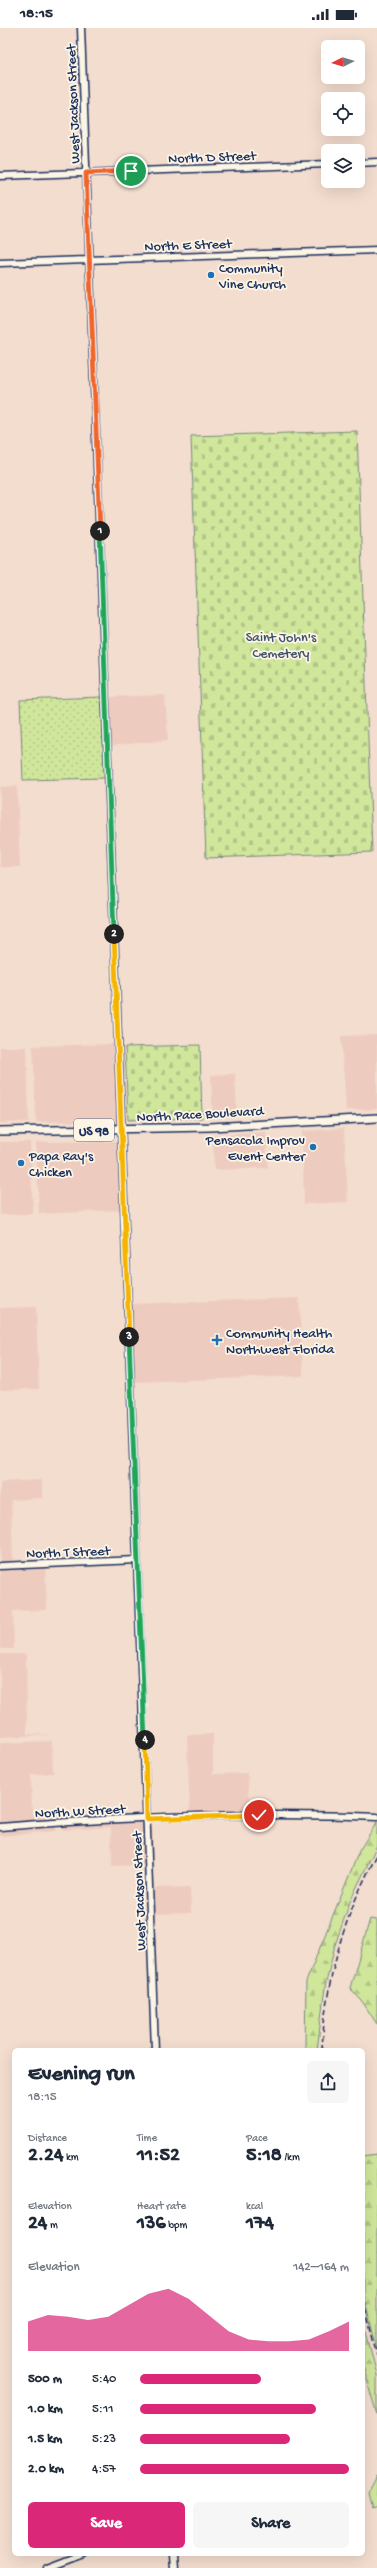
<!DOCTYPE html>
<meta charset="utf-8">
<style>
:root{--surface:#fff;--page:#f6f6f7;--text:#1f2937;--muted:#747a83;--accent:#db2777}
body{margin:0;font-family:"Gochi Hand",sans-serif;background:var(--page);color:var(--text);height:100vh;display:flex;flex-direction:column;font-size:15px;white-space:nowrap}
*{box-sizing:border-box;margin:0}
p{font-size:13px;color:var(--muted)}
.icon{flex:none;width:22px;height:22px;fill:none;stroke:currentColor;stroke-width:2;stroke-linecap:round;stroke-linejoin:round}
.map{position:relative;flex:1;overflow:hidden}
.panel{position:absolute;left:12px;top:2020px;width:353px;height:508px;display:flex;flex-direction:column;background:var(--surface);border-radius:6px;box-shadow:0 4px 16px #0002}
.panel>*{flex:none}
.needle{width:26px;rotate:265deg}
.tools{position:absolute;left:321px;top:12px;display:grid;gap:8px}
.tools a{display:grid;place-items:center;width:44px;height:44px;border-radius:6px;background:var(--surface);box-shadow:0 4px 16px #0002;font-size:20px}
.pin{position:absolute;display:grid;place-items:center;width:34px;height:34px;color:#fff;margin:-17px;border:2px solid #fff;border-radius:50%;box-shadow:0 1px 4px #0007}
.km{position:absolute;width:20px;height:20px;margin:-10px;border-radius:50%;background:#222;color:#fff;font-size:11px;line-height:20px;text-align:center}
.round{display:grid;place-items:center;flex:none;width:42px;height:42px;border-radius:6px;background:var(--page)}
.head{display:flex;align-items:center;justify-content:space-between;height:68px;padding:0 16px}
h1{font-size:22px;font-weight:700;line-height:30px}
.figures{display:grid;grid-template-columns:repeat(3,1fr);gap:6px;height:68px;padding:4px 16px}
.figures div{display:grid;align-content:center}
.figures b{font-size:20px;font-weight:700}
.figures small{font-size:11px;font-weight:400}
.figures p{font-size:11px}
.chart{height:112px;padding:8px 16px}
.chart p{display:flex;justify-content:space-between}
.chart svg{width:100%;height:72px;margin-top:4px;fill:var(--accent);opacity:.7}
.cta{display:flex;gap:8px;margin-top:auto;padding:8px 16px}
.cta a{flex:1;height:46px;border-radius:6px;background:var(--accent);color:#fff;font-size:16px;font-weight:700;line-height:46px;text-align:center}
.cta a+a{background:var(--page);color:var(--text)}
ul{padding:0 16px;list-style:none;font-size:13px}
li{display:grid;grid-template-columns:64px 48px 1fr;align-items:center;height:30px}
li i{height:10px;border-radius:5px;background:var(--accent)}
.status{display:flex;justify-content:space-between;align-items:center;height:28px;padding:0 20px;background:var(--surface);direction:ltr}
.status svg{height:11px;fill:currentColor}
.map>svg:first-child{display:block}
.built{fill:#edccbf}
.forest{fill:url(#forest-firs);stroke:#768a7c}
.cemetery{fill:url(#cemetery-stones);stroke:#768a7c}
.park{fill:url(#park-dots);stroke:#768a7c}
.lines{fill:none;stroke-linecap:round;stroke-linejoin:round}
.secondary-casing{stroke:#1b2f5e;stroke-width:9}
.primary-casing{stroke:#1b2f5e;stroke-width:10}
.secondary{stroke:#fcf5e5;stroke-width:6}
.primary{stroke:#fcf5e5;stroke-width:7}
.rail{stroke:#1b2f5e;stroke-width:1.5;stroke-dasharray:6 3;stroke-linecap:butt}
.split-1-casing{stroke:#fff;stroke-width:8}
.split-2-casing{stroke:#fff;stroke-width:8}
.split-3-casing{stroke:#fff;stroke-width:8}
.split-4-casing{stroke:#fff;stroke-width:8}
.split-5-casing{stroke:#fff;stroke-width:8}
.split-1{stroke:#f0652b;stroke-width:5}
.split-2{stroke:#22a559;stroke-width:5}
.split-3{stroke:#f5b400;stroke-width:5}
.split-4{stroke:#22a559;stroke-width:5}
.split-5{stroke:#f5b400;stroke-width:5}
.poi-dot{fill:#1f6fb2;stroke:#fcf5e5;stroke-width:1.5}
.labels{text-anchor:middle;stroke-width:3.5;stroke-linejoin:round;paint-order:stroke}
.shield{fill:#fcf5e5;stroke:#5e6a86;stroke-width:1}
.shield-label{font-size:13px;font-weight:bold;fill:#1b2f5e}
.street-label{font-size:14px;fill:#1b2f5e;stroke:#fcf5e5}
.poi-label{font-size:14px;fill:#1b2f5e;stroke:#fcf5e5;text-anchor:start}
.park-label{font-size:14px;fill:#3f546a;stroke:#fcf5e5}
</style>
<div class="status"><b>18:15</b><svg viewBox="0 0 49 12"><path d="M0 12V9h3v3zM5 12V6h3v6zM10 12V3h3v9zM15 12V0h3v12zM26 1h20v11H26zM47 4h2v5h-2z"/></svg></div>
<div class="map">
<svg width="377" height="2540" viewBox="0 0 377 2540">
<defs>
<pattern id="forest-firs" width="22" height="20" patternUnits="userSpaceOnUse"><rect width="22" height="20" fill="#d0e69b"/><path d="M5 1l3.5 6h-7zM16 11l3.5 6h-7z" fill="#b2c688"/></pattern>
<pattern id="cemetery-stones" width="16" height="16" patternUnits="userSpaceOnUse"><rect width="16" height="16" fill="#d0e69b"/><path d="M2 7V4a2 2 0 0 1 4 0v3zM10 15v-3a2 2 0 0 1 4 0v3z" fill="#b2c688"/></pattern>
<pattern id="park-dots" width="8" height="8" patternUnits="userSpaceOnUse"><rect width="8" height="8" fill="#d0e69b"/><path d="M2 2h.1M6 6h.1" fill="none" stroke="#b2c688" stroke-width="1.8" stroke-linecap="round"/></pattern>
</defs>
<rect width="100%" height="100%" fill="#f3ddcf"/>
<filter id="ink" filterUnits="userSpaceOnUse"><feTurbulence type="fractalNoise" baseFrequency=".025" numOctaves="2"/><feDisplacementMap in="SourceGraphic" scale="8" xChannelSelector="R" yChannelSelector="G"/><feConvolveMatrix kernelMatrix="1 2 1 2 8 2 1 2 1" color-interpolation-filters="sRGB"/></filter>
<g filter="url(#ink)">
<path class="built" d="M165,667L168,712L110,718L109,669Z
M17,758L20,839H0V759Z
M377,1007V1081L346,1082L341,1008Z
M115,1016L118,1093L36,1094L33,1018Z
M27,1019L29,1094L0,1095V1019Z
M235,1046L237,1088L213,1089L211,1047Z
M344,1100L348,1174L304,1176L302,1103Z
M266,1104L268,1140L214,1142L213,1108Z
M118,1113L121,1182L39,1186L36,1114Z
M0,1114H30L33,1186L0,1187Z
M299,1270L303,1348L135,1354L131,1276Z
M36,1279L39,1361L0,1362V1280Z
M42,1452V1470L11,1472L13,1534L0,1535V1454Z
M45,1538L47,1582L13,1583L14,1621H0V1540Z
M0,1626H26L27,1706L52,1707L0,1709Z
M213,1706V1746L247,1745L250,1784L190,1787L187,1707Z
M52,1713L53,1745L31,1747L32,1787L54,1786L55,1792L0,1796V1715Z
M150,1793H152L154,1860L190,1859L191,1885L153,1886Z
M144,1794L147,1877L145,1837L112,1838L111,1799L61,1802V1797Z
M55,1797V1803L0,1808V1802Z"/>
<path class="forest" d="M377,1794V1817L351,1871L335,1917L325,1959L317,2022H305L306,1954L359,1823Z
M370,1891L377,1892V1996L362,1973L350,1960Z
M377,2126V2321L363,2266V2128Z
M363,2292L377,2347V2387L363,2338Z
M377,2447V2478L372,2480L368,2464Z"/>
<path class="cemetery" d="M357,403L372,824L206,830L191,408Z
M200,1017L202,1090L128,1092L125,1019Z"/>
<path class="park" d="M102,669L105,750L23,752L20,672Z"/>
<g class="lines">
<g class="secondary-casing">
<path id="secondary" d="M81,0L155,2022
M358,135L377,134
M0,148L328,136
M0,235L377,222
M0,1538L137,1532
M0,1799C125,1789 252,1784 377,1789
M174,2526L175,2540
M47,2540L84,2526"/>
</g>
<g class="primary-casing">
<path id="primary" d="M0,1103L210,1099L377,1090"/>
</g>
<use href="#secondary" class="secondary"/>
<use href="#primary" class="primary"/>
<path class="rail" d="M322,2022C325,1955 344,1886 377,1827
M363,2272L377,2327"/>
</g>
</g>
<g class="lines" filter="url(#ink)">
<g class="split-1-casing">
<path id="split-1" d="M100,503L86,145L131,143"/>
</g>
<g class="split-2-casing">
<path id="split-2" d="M100,503L114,906"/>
</g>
<g class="split-3-casing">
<path id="split-3" d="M114,906L129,1309"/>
</g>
<g class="split-4-casing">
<path id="split-4" d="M129,1309L145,1712"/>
</g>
<g class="split-5-casing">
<path id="split-5" d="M145,1712L147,1791L259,1787"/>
</g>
<use href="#split-1" class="split-1"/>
<use href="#split-2" class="split-2"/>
<use href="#split-3" class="split-3"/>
<use href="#split-4" class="split-4"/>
<use href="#split-5" class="split-5"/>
</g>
<g class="poi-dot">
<circle cx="211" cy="247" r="4"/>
<circle cx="313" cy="1119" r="4"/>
<circle cx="21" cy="1135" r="4"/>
<path d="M215 1306h4v4h4v4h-4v4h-4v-4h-4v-4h4z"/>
</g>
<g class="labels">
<rect class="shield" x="74" y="1091" width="40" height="22" rx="3"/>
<g class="shield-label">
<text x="94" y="1107">US 98</text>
</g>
<g class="street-label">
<text transform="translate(72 76) rotate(-92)" y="5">West Jackson Street</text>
<text transform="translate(212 128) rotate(-2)" y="5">North D Street</text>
<text transform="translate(188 216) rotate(-2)" y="5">North E Street</text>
<text transform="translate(200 1085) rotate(-3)" y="5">North Pace Boulevard</text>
<text transform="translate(68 1523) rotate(-2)" y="5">North T Street</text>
<text transform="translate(80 1782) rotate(-3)" y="5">North W Street</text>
<text transform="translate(138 1863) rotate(-92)" y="5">West Jackson Street</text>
</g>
<g class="poi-label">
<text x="219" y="244">Community<tspan x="219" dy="16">Vine Church</tspan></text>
<text x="305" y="1116" text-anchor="end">Pensacola Improv<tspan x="305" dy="16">Event Center</tspan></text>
<text x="29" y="1132">Papa Ray's<tspan x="29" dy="16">Chicken</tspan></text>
<text x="226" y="1309">Community Health<tspan x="226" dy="16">Northwest Florida</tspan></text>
</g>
<g class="park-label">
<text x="281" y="613">Saint John's<tspan x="281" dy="16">Cemetery</tspan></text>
</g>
</g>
</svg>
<div class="tools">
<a><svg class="needle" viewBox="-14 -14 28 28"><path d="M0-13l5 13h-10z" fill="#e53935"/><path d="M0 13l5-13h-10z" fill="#747a83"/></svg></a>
<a><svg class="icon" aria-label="locate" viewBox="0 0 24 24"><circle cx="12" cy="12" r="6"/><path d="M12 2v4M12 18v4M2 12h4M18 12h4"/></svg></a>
<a><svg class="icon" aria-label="layers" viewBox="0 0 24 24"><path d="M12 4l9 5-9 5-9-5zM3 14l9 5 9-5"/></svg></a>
</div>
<div class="pin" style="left:131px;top:143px;background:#1e9e55"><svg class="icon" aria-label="arrive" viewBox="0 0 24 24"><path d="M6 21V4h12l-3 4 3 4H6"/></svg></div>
<div class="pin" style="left:259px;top:1787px;background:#d93025"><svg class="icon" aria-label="check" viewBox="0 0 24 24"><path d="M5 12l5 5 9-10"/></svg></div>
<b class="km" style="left:100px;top:503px">1</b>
<b class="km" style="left:114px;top:906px">2</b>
<b class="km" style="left:129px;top:1309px">3</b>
<b class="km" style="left:145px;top:1712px">4</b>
<section class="panel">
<div class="head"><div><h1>Evening run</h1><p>18:15</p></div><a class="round"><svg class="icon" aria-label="share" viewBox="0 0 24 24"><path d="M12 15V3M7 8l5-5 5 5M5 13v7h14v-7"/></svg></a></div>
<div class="figures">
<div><p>Distance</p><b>2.24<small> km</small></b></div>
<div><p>Time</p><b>11:52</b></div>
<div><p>Pace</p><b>5:18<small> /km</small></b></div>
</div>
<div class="figures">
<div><p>Elevation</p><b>24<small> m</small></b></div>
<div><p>Heart rate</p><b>136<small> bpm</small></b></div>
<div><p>kcal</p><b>174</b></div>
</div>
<div class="chart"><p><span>Elevation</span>142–164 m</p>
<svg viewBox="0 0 160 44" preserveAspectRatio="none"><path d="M0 44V26L10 22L20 23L30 25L40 23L50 16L60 9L70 6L80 12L90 22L100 32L110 37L120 38L130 38L140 37L150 32L160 26V44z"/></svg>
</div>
<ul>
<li><b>500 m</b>5:40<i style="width:58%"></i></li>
<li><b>1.0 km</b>5:11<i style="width:84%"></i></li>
<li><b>1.5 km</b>5:23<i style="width:72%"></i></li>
<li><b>2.0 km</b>4:57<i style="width:100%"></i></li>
</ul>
<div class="cta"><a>Save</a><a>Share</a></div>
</section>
</div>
